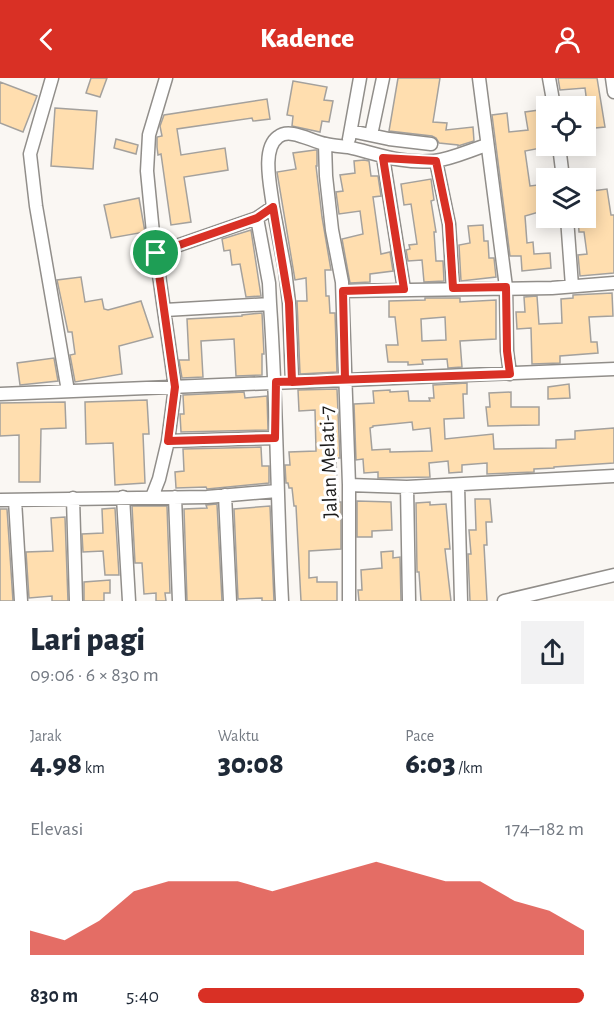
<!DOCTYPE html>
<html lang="id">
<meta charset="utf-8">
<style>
:root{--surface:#fff;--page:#f2f2f3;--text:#1f2937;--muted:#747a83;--accent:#d93025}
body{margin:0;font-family:"Alegreya Sans",sans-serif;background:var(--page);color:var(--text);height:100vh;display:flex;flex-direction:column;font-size:22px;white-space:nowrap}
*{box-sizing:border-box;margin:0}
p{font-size:20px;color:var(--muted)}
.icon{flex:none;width:33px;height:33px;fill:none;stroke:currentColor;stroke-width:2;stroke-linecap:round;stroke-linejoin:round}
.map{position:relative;height:523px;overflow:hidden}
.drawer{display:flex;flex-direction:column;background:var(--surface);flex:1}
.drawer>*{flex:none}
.tools{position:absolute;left:536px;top:18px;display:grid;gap:12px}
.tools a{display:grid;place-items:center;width:60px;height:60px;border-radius:0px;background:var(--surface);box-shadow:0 3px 15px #0003;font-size:30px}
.pin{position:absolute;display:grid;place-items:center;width:51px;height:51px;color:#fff;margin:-26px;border:3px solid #fff;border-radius:50%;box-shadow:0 2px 6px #0007}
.round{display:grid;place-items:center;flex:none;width:63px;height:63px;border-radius:0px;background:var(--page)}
.headline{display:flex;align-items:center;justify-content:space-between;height:102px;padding:0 30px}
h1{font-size:33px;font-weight:800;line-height:45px}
.figures{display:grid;grid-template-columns:repeat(3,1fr);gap:9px;height:102px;padding:6px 30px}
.figures div{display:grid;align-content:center}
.figures b{font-size:30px;font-weight:800}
.figures small{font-size:16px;font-weight:400}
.figures p{font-size:16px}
.chart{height:168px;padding:12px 30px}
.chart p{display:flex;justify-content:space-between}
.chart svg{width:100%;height:108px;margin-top:6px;fill:var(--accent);opacity:.7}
ul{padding:0 30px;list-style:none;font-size:20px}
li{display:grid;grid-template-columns:96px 72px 1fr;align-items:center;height:45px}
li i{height:15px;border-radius:8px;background:var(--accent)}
header{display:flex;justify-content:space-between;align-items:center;height:78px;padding:0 30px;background:var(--accent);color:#fff;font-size:27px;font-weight:800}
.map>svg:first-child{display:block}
.building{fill:#ffdeaf;stroke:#a4a19d;stroke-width:1.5;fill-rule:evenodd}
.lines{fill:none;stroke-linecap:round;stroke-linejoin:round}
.minor-casing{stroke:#918e8a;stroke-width:15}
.minor{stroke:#fff;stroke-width:12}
.route-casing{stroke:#fff;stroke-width:12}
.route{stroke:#d93025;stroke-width:8}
.labels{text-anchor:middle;stroke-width:6;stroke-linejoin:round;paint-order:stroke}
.street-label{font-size:21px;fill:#1b1a19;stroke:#fff}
</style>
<header><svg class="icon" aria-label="back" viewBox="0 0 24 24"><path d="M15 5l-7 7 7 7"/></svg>Kadence<svg class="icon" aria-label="person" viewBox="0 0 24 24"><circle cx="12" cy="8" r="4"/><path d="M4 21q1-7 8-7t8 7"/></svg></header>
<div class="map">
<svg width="614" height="523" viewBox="0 0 614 523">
<rect width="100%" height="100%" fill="#faf7f3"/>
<path class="building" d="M91,0H107L100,19L86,15Z
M398,0H440L433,44L447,45L446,52L473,49L474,63L458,68V67L439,65L436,60L432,58L389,53Z
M558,0H597L605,49L585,51V34H588L585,10L560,12Z
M293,3L327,9L324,22L333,23L329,44L322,43L320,54L292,48L293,38L287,37Z
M0,4L37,18L23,54L0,45Z
M267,21L270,41L253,43L252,40L177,51L181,77L225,70L228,92L184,99L191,144L171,147L161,76L158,77L157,69V59L162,58L160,48L164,37Z
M55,30L97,33L93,91L51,88Z
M546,31V69L525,73L530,108L546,106V132L525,138L527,165L533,164L534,176L550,175L551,190L522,193L521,178H510L492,37L507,35L509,54L528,52L525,34Z
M116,61L138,67L136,76L114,70Z
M315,72H317V88H316L322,139L331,192H325L326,218H329L330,235H335L337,294L300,296L297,223H307L306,200L295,202L277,94L296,91L293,75Z
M364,82L369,83L371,98H378L381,118L373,119L381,176L390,174L393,193L370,196V204L350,205L342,161L363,156L360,133L339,136L336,114L343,113L340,97L355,95L354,83Z
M431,101L434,122L431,123L436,154H434L436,183H443L444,203L424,204L422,182L408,183L406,172L410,171L409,167L417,166L411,126L404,127L401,106Z
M607,111L611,137H614V195L580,198L578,177L587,176L584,154H579L578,140H585V117L592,116V113Z
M139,120L145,154L111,160L104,127Z
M483,147L484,163H488L489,180H494L496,199L461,203L459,167L470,165L468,148Z
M251,152L261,218L246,219L240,186L232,187L230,172L224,173L222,161Z
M81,199L85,224L102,221L104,231L108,232L141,223L153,259L119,268L122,296L75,304L70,277L75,276L72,254H68L57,202Z
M612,215L613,238L589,239L591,264H597L598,275L560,278V285L532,286L531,250L517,251L516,234H525L524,219L537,218L539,246L562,245L561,221L573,220V217Z
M425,220H460V224L496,222V261L460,263L462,289L448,290L447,281L422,282L423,286L408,287V284H388L386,267H398L395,239H389V223L425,222ZM445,239L446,262L422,263L421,241Z
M262,235L264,276H262V297L236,298L234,261L201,263L203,299L182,300L179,282H189L187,241L242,238V237Z
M54,280L58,303L20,307L17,285Z
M467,305V316H463L464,340L444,341L445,361L493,356L494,371L556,370V362L575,361V353L614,350V385L554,389V390L534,391V394L487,396V385L462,387V394L449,395L448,383L429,385L430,399L378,400V394L364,395L363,381L356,382L354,326L374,325L373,313L390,312V314L408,313L409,323H430L429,320H434L433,307ZM412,344L413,352L430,350L432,373L390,374V371L372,372L370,350L373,349V348Z
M569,306L570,320L548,321V309Z
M337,311L340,380H336L337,408L339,424H341V471L309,473V500L317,499V504H337V523H301L296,428H294L292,410H289L288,405H286L285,387H290L289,374L316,373L315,332L299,333L298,312Z
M244,314L245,320L267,318L268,352L181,354L180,336H184L183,317Z
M511,314V329H539V347L488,348L486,329H490L489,315Z
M147,322L149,356H143L145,405L115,407L113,365L86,366L85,324Z
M65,324L66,350L41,351L40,404H19V357L0,358V325Z
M261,369L262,388H269V405L207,411L206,409L176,410L175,394L184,393L183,371Z
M475,421H490L492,444H486L487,467H484L487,523H470L468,476H471L469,452H476Z
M357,423L391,424L392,452L372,453V459H357Z
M430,424V427L446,426L450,471H445L451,523H421L419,494H417L416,425Z
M217,426L222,523H187L184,431L207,430L206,427Z
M132,428H167L170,515H165L166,523H156V515L144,516L142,485H135Z
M270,428L274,523H262V520L238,521L234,431Z
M115,430L119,497H105L103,473L83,474L82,456L103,455L102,431Z
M0,431H7L13,523H0Z
M65,439L68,523H52V518L29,520L26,474L53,473L51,440Z
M393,473V480L400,479L401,523H359L358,512H362L361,492L382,490L381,474Z
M110,502V515H104V523H84V504Z"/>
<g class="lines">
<g class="minor-casing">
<path id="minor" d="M52,0L30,76L36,128L68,313
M479,0L506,209L507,273L510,296
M549,0L554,28
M612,0L614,14
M351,53L389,61L431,66
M371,57L383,0
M349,61L360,0
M325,66L326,98L332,152L342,204L349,407V523
M559,68L563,100
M383,79L404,211
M436,83L449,146L453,210
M273,129L285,192L289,225L292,304
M567,140L572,208
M156,175L257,140L273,129C271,110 261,71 278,59C290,49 312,64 326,66C333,68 341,68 348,69C378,76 402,86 434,83C452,81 470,72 487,67
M343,213L552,210L614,205
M270,226C277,325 277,424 282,523
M165,232L270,226L269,205L257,140
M0,316L614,291
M168,363L275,360
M349,407L407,409L614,398
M458,407L461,523
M407,409L409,523
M225,417L230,523
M123,419L129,523
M152,419L159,401L168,363L175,309L153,155L147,93L149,57L166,0
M175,419L179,523
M73,420L76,523
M0,422L207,419L277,413
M15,422L21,523
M504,523L614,497"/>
</g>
<use href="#minor" class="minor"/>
</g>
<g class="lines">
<g class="route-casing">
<path id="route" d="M156,175L175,309L168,363L275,360L276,304C354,302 432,299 510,296L507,273L506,209L453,210L449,146L436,83L383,80L404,211L343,213L345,301L292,304L289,225L273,129L257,140L156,175"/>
</g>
<use href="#route" class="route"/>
</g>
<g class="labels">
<g class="street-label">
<text transform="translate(328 384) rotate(-92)" y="7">Jalan Melati-7</text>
</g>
</g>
</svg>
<div class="tools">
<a><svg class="icon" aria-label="locate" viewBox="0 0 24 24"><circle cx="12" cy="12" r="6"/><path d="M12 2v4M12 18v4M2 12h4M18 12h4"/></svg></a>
<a><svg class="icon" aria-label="layers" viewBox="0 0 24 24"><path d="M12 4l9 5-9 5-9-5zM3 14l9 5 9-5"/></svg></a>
</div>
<div class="pin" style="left:156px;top:175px;background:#1e9e55"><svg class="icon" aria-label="arrive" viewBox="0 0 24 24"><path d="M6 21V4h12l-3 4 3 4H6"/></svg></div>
</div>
<section class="drawer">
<div class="headline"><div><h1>Lari pagi</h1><p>09:06 · 6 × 830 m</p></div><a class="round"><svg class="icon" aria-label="share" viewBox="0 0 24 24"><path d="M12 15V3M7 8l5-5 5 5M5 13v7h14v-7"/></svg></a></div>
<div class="figures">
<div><p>Jarak</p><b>4.98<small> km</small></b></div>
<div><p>Waktu</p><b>30:08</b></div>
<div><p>Pace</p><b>6:03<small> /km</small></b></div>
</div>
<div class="chart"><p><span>Elevasi</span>174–182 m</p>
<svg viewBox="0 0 160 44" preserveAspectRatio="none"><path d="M0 44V34L10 38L20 30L30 18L40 14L50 14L60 14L70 18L80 14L90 10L100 6L110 10L120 14L130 14L140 22L150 26L160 34V44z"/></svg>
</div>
<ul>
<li><b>830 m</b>5:40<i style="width:100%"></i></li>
</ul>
</section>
